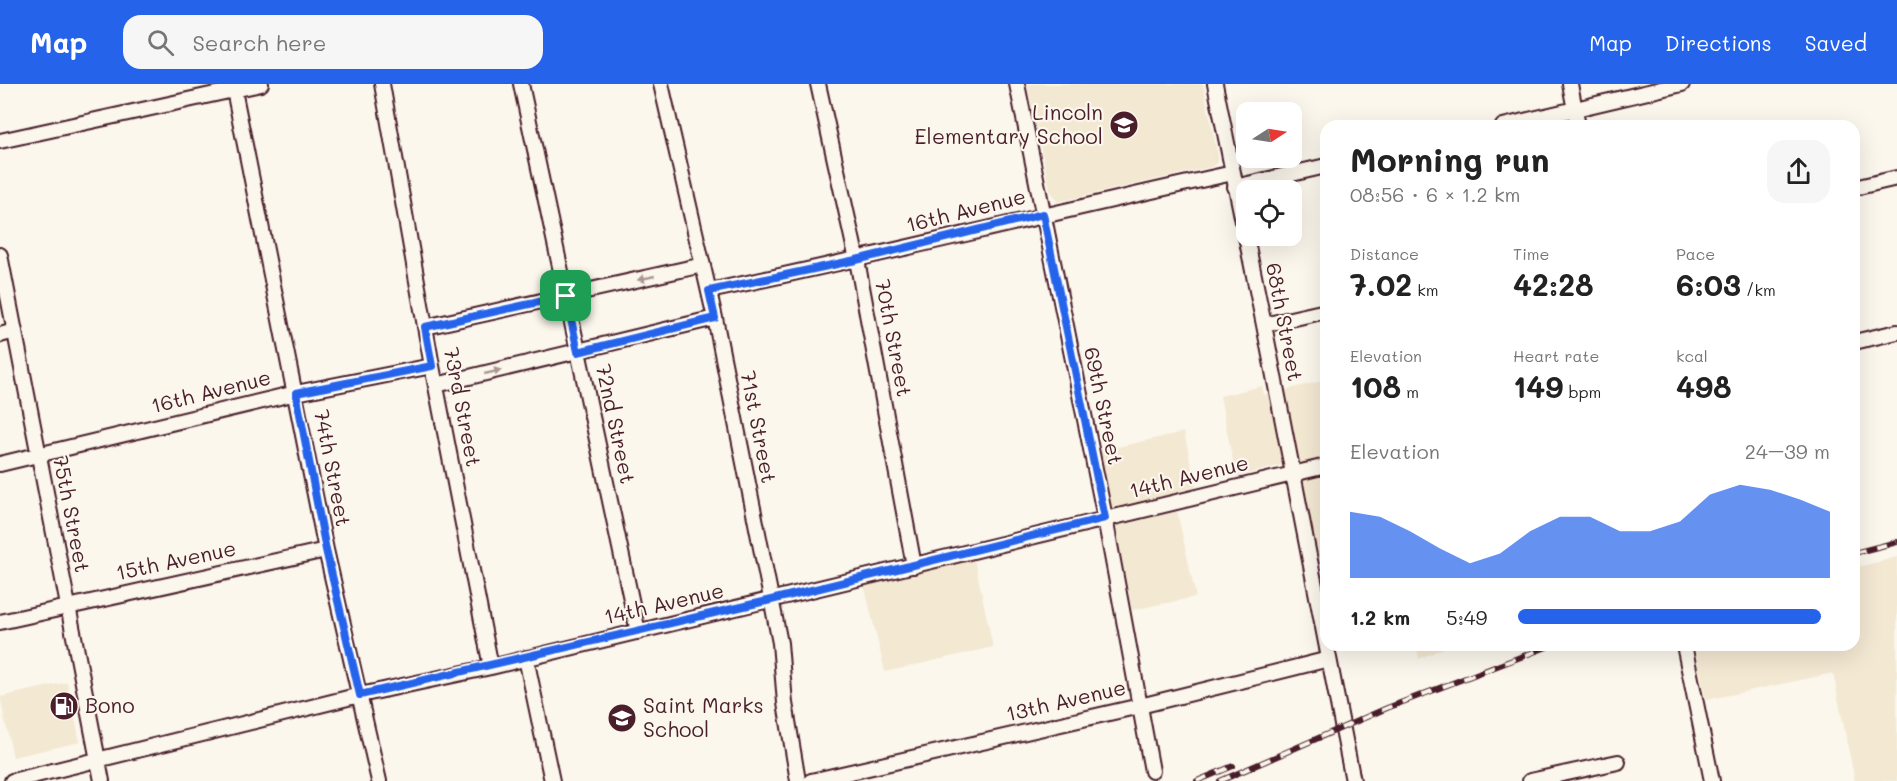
<!DOCTYPE html>
<meta charset="utf-8">
<style>
:root{--surface:#fff;--page:#f6f6f6;--text:#222;--muted:#767676;--accent:#2563eb}
body{margin:0;font-family:Mali,sans-serif;background:var(--page);color:var(--text);height:100vh;display:flex;flex-direction:column;font-size:22px;white-space:nowrap}
*{box-sizing:border-box;margin:0}
p{font-size:20px;color:var(--muted)}
.icon{flex:none;width:33px;height:33px;fill:none;stroke:currentColor;stroke-width:2;stroke-linecap:round;stroke-linejoin:round}
.map{position:relative;flex:1;overflow:hidden}
.side{position:absolute;left:1320px;top:36px;width:540px;height:531px;display:flex;flex-direction:column;background:var(--surface);border-radius:18px;box-shadow:0 6px 24px #0002}
.side>*{flex:none}
.needle{width:39px;rotate:78deg}
.tools{position:absolute;left:1236px;top:18px;display:grid;gap:12px}
.tools a{display:grid;place-items:center;width:66px;height:66px;border-radius:12px;background:var(--surface);box-shadow:0 6px 24px #0002;font-size:30px}
.pin{position:absolute;display:grid;place-items:center;width:51px;height:51px;color:#fff;margin:-26px;border-radius:12px;box-shadow:0 3px 9px #0006}
.round{display:grid;place-items:center;flex:none;width:63px;height:63px;border-radius:18px;background:var(--page)}
.overview{display:flex;align-items:center;justify-content:space-between;height:102px;padding:0 30px}
h1{font-size:33px;font-weight:700;line-height:45px}
.stats{display:grid;grid-template-columns:repeat(3,1fr);gap:9px;height:102px;padding:6px 30px}
.stats div{display:grid;align-content:center}
.stats b{font-size:30px;font-weight:700}
.stats small{font-size:16px;font-weight:400}
.stats p{font-size:16px}
.chart{height:168px;padding:12px 30px}
.chart p{display:flex;justify-content:space-between}
.chart svg{width:100%;height:108px;margin-top:6px;fill:var(--accent);opacity:.7}
ul{padding:0 30px;list-style:none;font-size:20px}
li{display:grid;grid-template-columns:96px 72px 1fr;align-items:center;height:45px}
li i{height:15px;border-radius:8px;background:var(--accent)}
header{display:flex;align-items:center;gap:36px;box-sizing:border-box;height:84px;padding:0 30px;background:var(--accent);color:#fff}
header strong{font-size:28px}
nav{display:flex;gap:33px;margin-inline-start:auto;font-size:21px}
.search{width:420px;height:54px;background:var(--page);display:flex;align-items:center;gap:15px;box-sizing:border-box;padding:0 21px;border-radius:18px;color:var(--muted);font-size:22px}
.map>svg:first-child{display:block}
.built{fill:#f3e8d2}
.lines{fill:none;stroke-linecap:round;stroke-linejoin:round}
.minor-casing{stroke:#4a1f2b;stroke-width:18}
.minor{stroke:#fbf7ec;stroke-width:14}
.rail-casing{stroke:#4a1f2b;stroke-width:6}
.rail{stroke:#fbf7ec;stroke-width:4;stroke-dasharray:11;stroke-linecap:butt}
.oneway{fill:#ab9695}
.route-casing{stroke:#fff;stroke-width:12}
.route{stroke:#2563eb;stroke-width:8}
.labels{text-anchor:middle;stroke-width:4.5;stroke-linejoin:round;paint-order:stroke}
.poi-label{font-size:21px;fill:#4a1f2b;stroke:#fbf7ec;text-anchor:start}
.street-label{font-size:21px;fill:#4a1f2b;stroke:#fbf7ec}
</style>
<header>
<strong>Map</strong>
<div class="search"><svg class="icon" aria-label="search" viewBox="0 0 24 24"><circle cx="10" cy="10" r="6"/><path d="M15 15l6 6"/></svg>Search here</div>
<nav><a>Map</a><a>Directions</a><a>Saved</a></nav>
</header>
<div class="map">
<svg width="1897" height="697" viewBox="0 0 1897 697">
<rect width="100%" height="100%" fill="#fbf7ec"/>
<filter id="ink" filterUnits="userSpaceOnUse"><feTurbulence type="fractalNoise" baseFrequency=".0167" numOctaves="2"/><feDisplacementMap in="SourceGraphic" scale="12" xChannelSelector="R" yChannelSelector="G"/><feConvolveMatrix kernelMatrix="1 2 1 2 8 2 1 2 1" color-interpolation-filters="sRGB"/></filter>
<g filter="url(#ink)">
<path class="built" d="M1027,0H1203L1218,73L1217,79L1211,83L1057,118L1050,106Z
M1326,296V506L1297,377L1236,393L1220,312L1262,302L1264,311Z
M1184,348L1196,403L1173,409L1196,513L1132,526L1100,367Z
M1897,473V697H1855L1833,589L1706,616L1694,561H1854V484Z
M974,474L993,563L885,588L864,500Z
M1417,561H1450L1419,575Z
M67,598L80,658L13,673L0,613Z"/>
<g class="lines">
<g class="minor-casing">
<path id="minor" d="M382,0L432,282L491,583
M521,0L638,548
M661,0L715,234L780,559L785,619L798,697
M818,0L857,176L914,482
M1017,0L1105,434L1152,687
M1215,0L1264,241L1353,697
M1570,0L1578,42
M234,6L326,466L379,697
M1503,42L1682,0
M0,57L261,0
M1235,103L1326,82
M1854,104L1897,94
M0,171L102,697
M709,207C884,171 1058,127 1233,89
M1264,241L1326,227
M425,243L703,181
M0,251L15,247
M1854,258L1897,248
M436,301L715,234
M0,380L296,309L432,282
M0,538L326,466
M1684,561L1712,697
M526,574L552,697
M12,697L360,611L491,583L1326,382
M811,697L1140,622L1329,575
M1530,697L1618,678"/>
</g>
<use href="#minor" class="minor"/>
<g class="rail-casing">
<path id="rail" d="M1854,469L1897,458
M1197,697L1233,682
M1220,697L1387,624L1552,561"/>
</g>
<use href="#rail" class="rail"/>
</g>
<defs><path id="oneway-solid" d="M-6-.8H1V-3.2L6.5 0L1 3.2V.8H-6Z" transform="scale(1.5)"/></defs>
<g class="oneway">
<use href="#oneway-solid" transform="translate(646 194) rotate(167)"/>
<use href="#oneway-solid" transform="translate(493 288) rotate(-13)"/>
</g>
</g>
<g class="lines" filter="url(#ink)">
<g class="route-casing">
<path id="route" d="M1043,130L1105,434L771,516L360,611L326,466L296,309L432,282L425,243L566,212L578,268L715,234L709,207L856,176Z"/>
</g>
<use href="#route" class="route"/>
</g>
<defs>
<g id="school-disc" transform="scale(1.5)"><circle r="9.5" fill="#4a1f2b" stroke="#fbf7ec"/><path d="M0-5L7-2L0 1L-7-2ZM-4 1L0 2.5L4 1V4Q0 6-4 4Z" fill="#fff"/></g>
<g id="fuel-disc" transform="scale(1.5)"><circle r="9.5" fill="#4a1f2b" stroke="#fbf7ec"/><path d="M-5.5-6h7V0h2V4h1.3V-2.5L3-4.5l.8-.8L6-3V5H2.5V1h-1V6h-7ZM-4.2-4.7v3.2H.2V-4.7Z" fill="#fff"/></g>
</defs>
<g fill-rule="evenodd">
<use href="#school-disc" x="1124" y="41"/>
<use href="#fuel-disc" x="64" y="622"/>
<use href="#school-disc" x="622" y="634"/>
</g>
<g class="labels">
<g class="poi-label">
<text x="1103" y="36" text-anchor="end">Lincoln<tspan x="1103" dy="24">Elementary School</tspan></text>
<text x="85" y="629">Bono</text>
<text x="643" y="629">Saint Marks<tspan x="643" dy="24">School</tspan></text>
</g>
<g class="street-label">
<text transform="translate(966 127) rotate(-14)" y="7">16th Avenue</text>
<text transform="translate(1284 238) rotate(79)" y="7">68th Street</text>
<text transform="translate(893 254) rotate(79)" y="7">70th Street</text>
<text transform="translate(211 308) rotate(-14)" y="7">16th Avenue</text>
<text transform="translate(1103 322) rotate(78)" y="7">69th Street</text>
<text transform="translate(462 323) rotate(79)" y="7">73rd Street</text>
<text transform="translate(615 340) rotate(78)" y="7">72nd Street</text>
<text transform="translate(758 343) rotate(79)" y="7">71st Street</text>
<text transform="translate(332 384) rotate(79)" y="7">74th Street</text>
<text transform="translate(1189 393) rotate(-14)" y="7">14th Avenue</text>
<text transform="translate(71 430) rotate(79)" y="7">75th Street</text>
<text transform="translate(176 477) rotate(-12)" y="7">15th Avenue</text>
<text transform="translate(664 520) rotate(-13)" y="7">14th Avenue</text>
<text transform="translate(1066 617) rotate(-13)" y="7">13th Avenue</text>
</g>
</g>
</svg>
<div class="tools">
<a><svg class="needle" viewBox="-14 -14 28 28"><path d="M0-13l5 13h-10z" fill="#e53935"/><path d="M0 13l5-13h-10z" fill="#767676"/></svg></a>
<a><svg class="icon" aria-label="locate" viewBox="0 0 24 24"><circle cx="12" cy="12" r="6"/><path d="M12 2v4M12 18v4M2 12h4M18 12h4"/></svg></a>
</div>
<div class="pin" style="left:566px;top:212px;background:#1e9e55"><svg class="icon" aria-label="arrive" viewBox="0 0 24 24"><path d="M6 21V4h12l-3 4 3 4H6"/></svg></div>
<section class="side">
<div class="overview"><div><h1>Morning run</h1><p>08:56 · 6 × 1.2 km</p></div><a class="round"><svg class="icon" aria-label="share" viewBox="0 0 24 24"><path d="M12 15V3M7 8l5-5 5 5M5 13v7h14v-7"/></svg></a></div>
<div class="stats">
<div><p>Distance</p><b>7.02<small> km</small></b></div>
<div><p>Time</p><b>42:28</b></div>
<div><p>Pace</p><b>6:03<small> /km</small></b></div>
</div>
<div class="stats">
<div><p>Elevation</p><b>108<small> m</small></b></div>
<div><p>Heart rate</p><b>149<small> bpm</small></b></div>
<div><p>kcal</p><b>498</b></div>
</div>
<div class="chart"><p><span>Elevation</span>24–39 m</p>
<svg viewBox="0 0 160 44" preserveAspectRatio="none"><path d="M0 44V17L10 19L20 25L30 32L40 38L50 34L60 25L70 19L80 19L90 25L100 25L110 21L120 10L130 6L140 8L150 12L160 17V44z"/></svg>
</div>
<ul>
<li><b>1.2 km</b>5:49<i style="width:97%"></i></li>
</ul>
</section>
</div>
